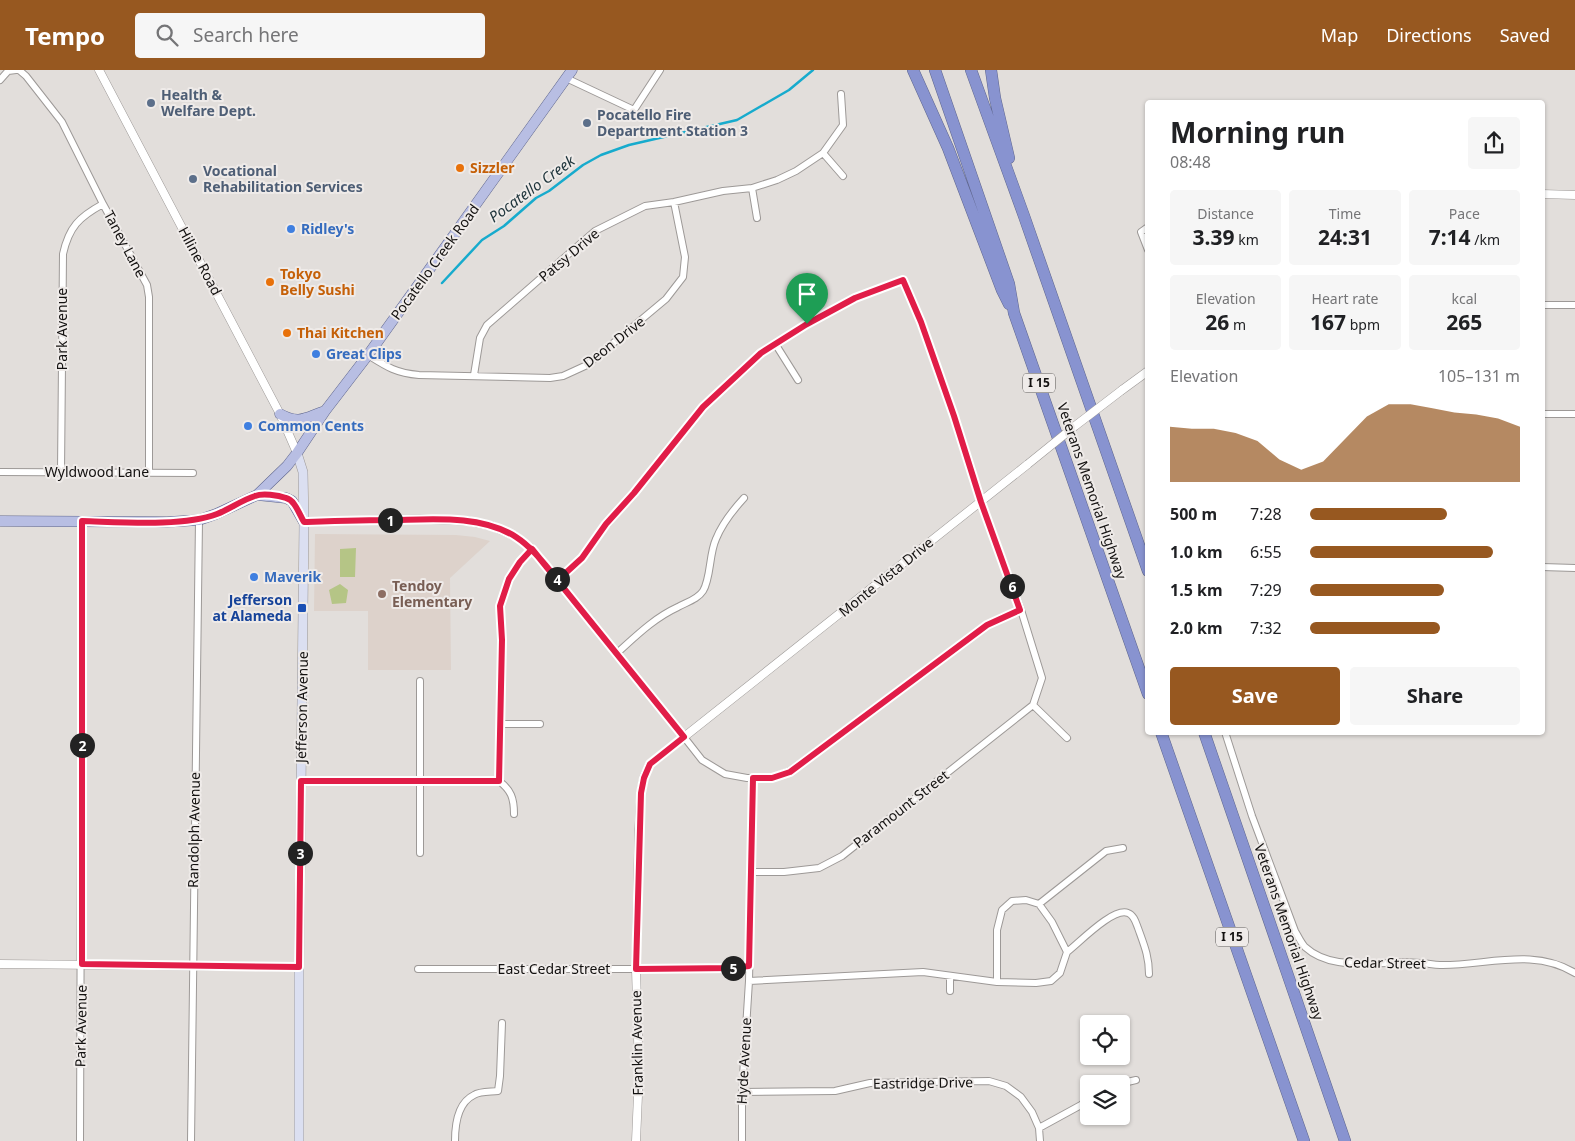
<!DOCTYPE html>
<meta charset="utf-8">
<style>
:root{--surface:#fff;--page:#f6f6f6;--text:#202124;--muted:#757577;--accent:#975820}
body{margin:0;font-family:"Noto Sans",sans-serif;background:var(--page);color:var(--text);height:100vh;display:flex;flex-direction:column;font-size:19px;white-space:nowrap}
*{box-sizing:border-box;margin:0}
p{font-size:16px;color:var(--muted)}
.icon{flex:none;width:28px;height:28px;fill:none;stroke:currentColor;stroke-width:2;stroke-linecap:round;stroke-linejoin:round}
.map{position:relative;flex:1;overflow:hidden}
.details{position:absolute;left:1145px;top:30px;width:400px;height:635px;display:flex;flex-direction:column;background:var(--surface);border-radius:5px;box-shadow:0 1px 4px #0004}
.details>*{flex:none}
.controls{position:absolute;left:1080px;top:945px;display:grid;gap:10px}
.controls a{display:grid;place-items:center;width:50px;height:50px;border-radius:5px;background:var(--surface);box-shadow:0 1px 4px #0004;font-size:25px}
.pin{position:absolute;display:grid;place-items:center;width:42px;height:42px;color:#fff;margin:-51px -21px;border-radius:50% 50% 50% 0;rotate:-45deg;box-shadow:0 0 5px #0007}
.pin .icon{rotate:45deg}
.km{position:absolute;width:25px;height:25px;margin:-12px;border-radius:50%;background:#222;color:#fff;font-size:14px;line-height:25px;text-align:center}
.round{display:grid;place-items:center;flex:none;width:52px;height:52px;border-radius:5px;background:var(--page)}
.summary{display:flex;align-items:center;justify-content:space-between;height:85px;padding:0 25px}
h1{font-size:28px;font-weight:700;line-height:38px}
.metrics{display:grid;grid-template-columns:repeat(3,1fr);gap:8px;height:85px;padding:5px 25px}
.metrics div{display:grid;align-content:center;border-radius:5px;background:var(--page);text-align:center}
.metrics b{font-size:21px;font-weight:700}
.metrics small{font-size:14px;font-weight:400}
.metrics p{font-size:14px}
.chart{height:140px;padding:10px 25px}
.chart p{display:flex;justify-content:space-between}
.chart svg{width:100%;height:90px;margin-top:5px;fill:var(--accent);opacity:.7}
.button{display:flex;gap:10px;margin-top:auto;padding:10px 25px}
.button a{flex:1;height:58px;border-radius:5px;background:var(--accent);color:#fff;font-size:20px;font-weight:700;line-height:58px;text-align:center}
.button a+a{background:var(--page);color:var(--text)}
ul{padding:0 25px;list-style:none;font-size:16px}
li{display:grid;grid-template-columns:80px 60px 1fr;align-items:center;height:38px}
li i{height:12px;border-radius:6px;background:var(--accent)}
header{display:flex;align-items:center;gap:30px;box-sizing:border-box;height:70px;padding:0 25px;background:var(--accent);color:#fff}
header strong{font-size:24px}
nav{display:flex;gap:28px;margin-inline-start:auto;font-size:18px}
.search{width:350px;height:45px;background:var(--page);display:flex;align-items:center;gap:12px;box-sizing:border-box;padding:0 18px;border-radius:5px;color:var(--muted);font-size:19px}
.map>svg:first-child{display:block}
.built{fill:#ddd2cb}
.green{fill:#b5c586}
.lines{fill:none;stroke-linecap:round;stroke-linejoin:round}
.stream{stroke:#17abcd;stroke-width:2.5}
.minor-casing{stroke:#9d9997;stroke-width:8}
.tertiary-casing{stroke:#9d9997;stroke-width:9}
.secondary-casing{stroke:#9d9997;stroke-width:10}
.primary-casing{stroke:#5f668d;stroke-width:11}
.motorway-casing{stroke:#5f668d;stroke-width:12}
.minor{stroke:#fff;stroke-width:6}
.tertiary{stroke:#fff;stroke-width:8}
.secondary{stroke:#dbdff1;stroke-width:9}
.primary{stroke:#b8bee3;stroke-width:10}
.motorway{stroke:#8893d0;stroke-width:11}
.tertiary-bridge-casing{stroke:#9d9997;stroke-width:9;stroke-linecap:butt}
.tertiary-bridge{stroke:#fff;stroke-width:8}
.route-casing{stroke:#fff;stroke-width:10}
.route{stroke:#e11d48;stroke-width:6}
.service-dot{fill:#5c6f8a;stroke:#efebe9;stroke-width:2}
.food-dot{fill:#e8710a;stroke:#efebe9;stroke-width:2}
.shop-dot{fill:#3f7fe0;stroke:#efebe9;stroke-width:2}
.education-dot{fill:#8d6e63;stroke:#efebe9;stroke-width:2}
.transit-dot{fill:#1a4fb4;stroke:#efebe9;stroke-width:2}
.labels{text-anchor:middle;stroke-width:4;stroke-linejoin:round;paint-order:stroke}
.shield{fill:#efebe9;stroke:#555251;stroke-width:1}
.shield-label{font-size:12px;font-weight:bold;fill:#131110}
.service-label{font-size:14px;font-weight:bold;fill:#4e5e75;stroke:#efebe9;text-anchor:start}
.food-label{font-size:14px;font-weight:bold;fill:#c56008;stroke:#efebe9;text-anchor:start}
.shop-label{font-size:14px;font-weight:bold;fill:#366cbe;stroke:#efebe9;text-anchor:start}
.street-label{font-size:14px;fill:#131110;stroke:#efebe9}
.education-label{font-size:14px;font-weight:bold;fill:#785e54;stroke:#efebe9;text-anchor:start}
.transit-label{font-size:14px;font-weight:bold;fill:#164399;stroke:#efebe9;text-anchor:end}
.water-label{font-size:15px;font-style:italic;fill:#1d333a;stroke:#efebe9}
</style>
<header>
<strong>Tempo</strong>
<div class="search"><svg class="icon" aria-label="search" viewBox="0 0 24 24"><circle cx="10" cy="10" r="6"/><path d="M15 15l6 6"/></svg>Search here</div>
<nav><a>Map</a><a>Directions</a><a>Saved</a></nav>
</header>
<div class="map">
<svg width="1575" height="1071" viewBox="0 0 1575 1071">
<rect width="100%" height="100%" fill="#e2dedb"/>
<path class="built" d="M315,464L456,465L475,467L490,471L450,508L451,600H368V541H314Z"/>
<path class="green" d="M356,478L355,507H340V479Z
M340,514L348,520L346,533L332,534L329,520Z"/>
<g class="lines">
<path class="stream" d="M442,213L482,170L504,156L536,128L549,121L583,95L601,85L629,75L737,50L789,20L813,0"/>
<g class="minor-casing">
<path id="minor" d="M19,0L26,6L62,52L103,134L147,215L149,227V403
M566,8L634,40L660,0
M0,10L8,1L16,0
M823,83L843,106
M752,118L757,148
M1148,157L1141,162L1148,180
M1542,235H1575
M776,275L798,310
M368,285C387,297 396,303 419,305L550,308L563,306L587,295L666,229L683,207L685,187L674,132
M474,305L480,268L487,255L595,161L645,136L674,132L723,121L752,118L777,110L796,101L823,83L843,55L841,24
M1542,344H1575
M0,402L193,403
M61,402L63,184C69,157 79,147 103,134
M1542,497L1575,498
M558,511L582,488L607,454L634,423L703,337L736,305L761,283L807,254L855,228L903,210L921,252L954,346L981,432L1021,540L1042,608L1033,635
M617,583C636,566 654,548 678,537C687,532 698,529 703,521C711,508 709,484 716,469C722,454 733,440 744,428
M420,611V783
M1033,635L1067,668
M501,654H540
M1225,662L1252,746L1295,861C1298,866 1301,873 1305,877C1328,898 1362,893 1390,893C1400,892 1410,892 1420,893C1427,893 1433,895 1440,895C1485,896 1533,877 1575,903
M684,667L702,690L725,704L747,708H772L790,701L987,555L1021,540
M301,711H499
M499,711L502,570L500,536L509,509L520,492L532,479
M499,711C511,720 514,728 514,744
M752,802H784L819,798L842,786L1033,635
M1039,834L1106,781L1123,778
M418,899H636L733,898L749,896
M749,911L923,902L997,912L1036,913L1051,911L1060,903L1067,882
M997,912V860L1002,840L1012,831L1026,830L1039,834L1052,852L1067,882C1079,873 1113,837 1128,843C1134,845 1136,853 1138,858C1144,875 1149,886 1149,904
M950,921V907
M1119,1014L1136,1010
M742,1022L835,1021L870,1013L989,1011L1006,1016L1021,1027L1032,1042L1039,1058L1040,1071
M1039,1058L1081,1035L1089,1029
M80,1071L82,451
M191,1071L199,450
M455,1071C455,1055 457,1033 474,1025C480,1021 491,1022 498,1021L500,1006L502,953
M742,1071V1022L749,911L753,708"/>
</g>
<g class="tertiary-casing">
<path id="tertiary" d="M99,0L280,344L297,383
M1542,124L1575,125
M1122,320L1148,301
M304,452L420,449L468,451L492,456L515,466L532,479L684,667
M0,894L299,897
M636,1071L639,1002L636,899L639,760L641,723L644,707L650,694L1028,394"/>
</g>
<g class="secondary-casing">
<path id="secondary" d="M297,383L303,402L304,452L299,897V1071"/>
</g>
<g class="primary-casing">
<path id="primary" d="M280,344C300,355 306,347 325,341
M257,425L286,428L292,431L304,452
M0,451L167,452L199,450L216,444L257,425L287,396L297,383L325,341L368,285L572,0"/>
</g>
<g class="motorway-casing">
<path id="motorway" d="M913,0L948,78L1002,220L1009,234
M935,0L1009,214L1014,243L1148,624
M971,0L1024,146L1148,501
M991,0L995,28L1009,88
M1161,662L1304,1071
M1204,662L1345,1071"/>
</g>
<use href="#minor" class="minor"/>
<use href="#tertiary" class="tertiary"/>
<use href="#secondary" class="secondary"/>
<use href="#primary" class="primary"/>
<use href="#motorway" class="motorway"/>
<g class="tertiary-bridge-casing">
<path id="tertiary-bridge" d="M1028,394L1075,356L1122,320"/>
</g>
<use href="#tertiary-bridge" class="tertiary-bridge"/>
</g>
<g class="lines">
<g class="route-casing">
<path id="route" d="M807,254L761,283L703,337L634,423L606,454L582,488L558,510C545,495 533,478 516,467C482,445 434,449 396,450C365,450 335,451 304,452C299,444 295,430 286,428C278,425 262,423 255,426C242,430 230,439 217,444C183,457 120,452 82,451V894L299,897L301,711H499L502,570L500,536L509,509L520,492L532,479L684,667L650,694L644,708L641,723L636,899L733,898L749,896L753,708H772L790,702L987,555L1020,540L981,432L954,346L921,252L903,210L855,228L807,254"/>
</g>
<use href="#route" class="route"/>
</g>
<g class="service-dot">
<circle cx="151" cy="33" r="5"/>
<circle cx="587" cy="53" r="5"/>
<circle cx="193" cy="109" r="5"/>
</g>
<g class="food-dot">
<circle cx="460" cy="98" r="5"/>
<circle cx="270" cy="212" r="5"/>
<circle cx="287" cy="263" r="5"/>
</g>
<g class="shop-dot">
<circle cx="291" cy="159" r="5"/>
<circle cx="316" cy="284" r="5"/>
<circle cx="248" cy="356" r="5"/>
<circle cx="254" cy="507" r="5"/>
</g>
<circle class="education-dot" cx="382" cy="524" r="5"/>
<rect class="transit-dot" x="297" y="533" width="10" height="10" rx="2.5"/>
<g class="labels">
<g class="shield">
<rect x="1023" y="303.5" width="32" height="19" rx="4"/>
<rect x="1216" y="857.5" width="32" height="19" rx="4"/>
</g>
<g class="shield-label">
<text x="1039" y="317">I 15</text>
<text x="1232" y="871">I 15</text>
</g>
<g class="service-label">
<text x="161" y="30">Health &amp;<tspan x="161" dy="16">Welfare Dept.</tspan></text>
<text x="597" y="50">Pocatello Fire<tspan x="597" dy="16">Department Station 3</tspan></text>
<text x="203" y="106">Vocational<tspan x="203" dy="16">Rehabilitation Services</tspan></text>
</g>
<g class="food-label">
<text x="470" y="103">Sizzler</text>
<text x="280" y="209">Tokyo<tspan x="280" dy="16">Belly Sushi</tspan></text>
<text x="297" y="268">Thai Kitchen</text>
</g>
<g class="shop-label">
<text x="301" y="164">Ridley's</text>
<text x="326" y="289">Great Clips</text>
<text x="258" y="361">Common Cents</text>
<text x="264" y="512">Maverik</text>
</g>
<g class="street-label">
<text transform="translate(125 174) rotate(62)" y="5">Taney Lane</text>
<text transform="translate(569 185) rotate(-40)" y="5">Patsy Drive</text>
<text transform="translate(200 191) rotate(62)" y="5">Hiline Road</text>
<text transform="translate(435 192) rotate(-54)" y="5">Pocatello Creek Road</text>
<text transform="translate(62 259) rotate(-90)" y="5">Park Avenue</text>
<text transform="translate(614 272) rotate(-38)" y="5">Deon Drive</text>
<text x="97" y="407">Wyldwood Lane</text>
<text transform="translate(1092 421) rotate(71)" y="5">Veterans Memorial Highway</text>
<text transform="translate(886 507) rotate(-39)" y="5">Monte Vista Drive</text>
<text transform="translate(302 637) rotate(-89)" y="5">Jefferson Avenue</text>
<text transform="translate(901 739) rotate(-38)" y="5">Paramount Street</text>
<text transform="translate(194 760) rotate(-89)" y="5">Randolph Avenue</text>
<text transform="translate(1289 862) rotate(71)" y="5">Veterans Memorial Highway</text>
<text transform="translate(1385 893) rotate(1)" y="5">Cedar Street</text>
<text x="554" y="904">East Cedar Street</text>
<text transform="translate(81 956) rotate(-89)" y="5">Park Avenue</text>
<text transform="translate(637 973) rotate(-91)" y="5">Franklin Avenue</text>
<text transform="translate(744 991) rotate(-87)" y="5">Hyde Avenue</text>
<text transform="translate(923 1013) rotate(-1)" y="5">Eastridge Drive</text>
</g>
<g class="education-label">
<text x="392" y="521">Tendoy<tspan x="392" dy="16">Elementary</tspan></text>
</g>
<g class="transit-label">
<text x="292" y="535">Jefferson<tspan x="292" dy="16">at Alameda</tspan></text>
</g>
<g class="water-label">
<text transform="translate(532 119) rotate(-36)" y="5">Pocatello Creek</text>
</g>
</g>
</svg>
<div class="controls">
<a><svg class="icon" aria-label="locate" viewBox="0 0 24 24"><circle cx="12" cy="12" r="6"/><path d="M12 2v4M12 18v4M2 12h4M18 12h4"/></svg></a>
<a><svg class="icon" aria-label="layers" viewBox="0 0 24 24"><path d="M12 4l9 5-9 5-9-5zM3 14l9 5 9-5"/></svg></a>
</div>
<div class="pin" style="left:807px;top:254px;background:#1e9e55"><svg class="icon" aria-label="arrive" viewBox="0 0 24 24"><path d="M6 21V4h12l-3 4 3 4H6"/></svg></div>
<b class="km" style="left:390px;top:450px">1</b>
<b class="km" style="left:82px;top:675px">2</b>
<b class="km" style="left:300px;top:783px">3</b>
<b class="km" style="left:557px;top:509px">4</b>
<b class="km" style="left:733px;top:898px">5</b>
<b class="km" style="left:1012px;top:516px">6</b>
<section class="details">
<div class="summary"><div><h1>Morning run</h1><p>08:48</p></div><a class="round"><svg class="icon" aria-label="share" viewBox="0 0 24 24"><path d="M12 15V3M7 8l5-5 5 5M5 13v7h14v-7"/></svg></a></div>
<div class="metrics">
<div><p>Distance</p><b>3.39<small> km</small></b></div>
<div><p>Time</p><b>24:31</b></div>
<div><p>Pace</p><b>7:14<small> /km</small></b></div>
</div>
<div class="metrics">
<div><p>Elevation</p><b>26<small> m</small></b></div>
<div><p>Heart rate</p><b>167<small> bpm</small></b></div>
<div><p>kcal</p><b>265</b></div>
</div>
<div class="chart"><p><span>Elevation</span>105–131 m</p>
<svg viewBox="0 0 160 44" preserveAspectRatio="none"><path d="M0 44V17L10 18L20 18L30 20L40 24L50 33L60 38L70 34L80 23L90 12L100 6L110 6L120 8L130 10L140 11L150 13L160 17V44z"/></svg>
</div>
<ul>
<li><b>500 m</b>7:28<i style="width:65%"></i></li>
<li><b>1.0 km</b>6:55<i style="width:87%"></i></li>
<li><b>1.5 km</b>7:29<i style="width:64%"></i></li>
<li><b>2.0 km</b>7:32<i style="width:62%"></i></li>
</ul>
<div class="button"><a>Save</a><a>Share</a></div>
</section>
</div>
